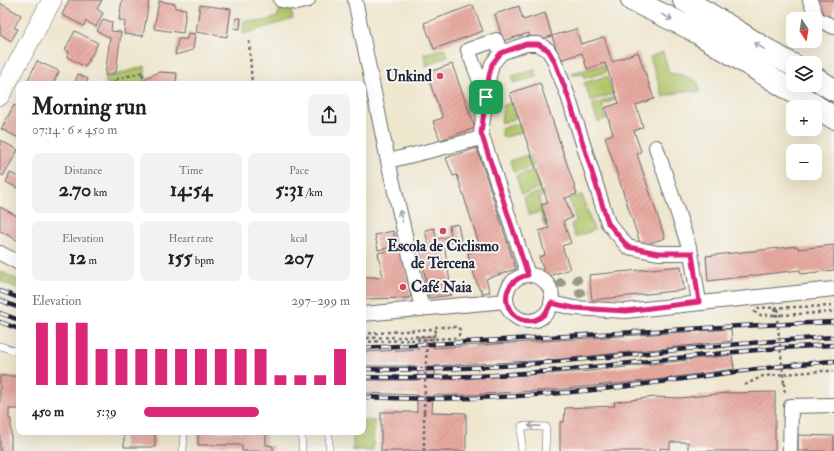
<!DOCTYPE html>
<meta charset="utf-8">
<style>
:root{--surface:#fff;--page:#f2f2f2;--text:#222;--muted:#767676;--accent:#db2777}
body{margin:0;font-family:"IM FELL Double Pica",serif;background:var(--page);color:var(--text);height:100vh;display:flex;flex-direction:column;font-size:15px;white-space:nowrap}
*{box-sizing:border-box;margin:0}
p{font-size:13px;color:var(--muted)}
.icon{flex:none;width:22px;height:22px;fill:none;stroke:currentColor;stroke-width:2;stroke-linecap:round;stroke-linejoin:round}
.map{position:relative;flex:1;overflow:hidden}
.side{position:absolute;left:16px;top:81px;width:350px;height:354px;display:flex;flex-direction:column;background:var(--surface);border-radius:8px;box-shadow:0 4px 16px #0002}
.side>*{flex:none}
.needle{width:26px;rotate:168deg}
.buttons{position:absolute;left:786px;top:12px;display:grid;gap:8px}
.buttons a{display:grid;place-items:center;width:36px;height:36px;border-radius:8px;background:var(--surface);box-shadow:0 4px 16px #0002;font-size:20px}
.pin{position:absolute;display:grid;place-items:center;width:34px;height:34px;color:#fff;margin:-17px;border-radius:8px;box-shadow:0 2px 6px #0006}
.round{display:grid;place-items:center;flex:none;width:42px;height:42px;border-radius:8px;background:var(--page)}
.overview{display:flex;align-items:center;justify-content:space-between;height:68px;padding:0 16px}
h1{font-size:22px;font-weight:700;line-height:30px}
.stats{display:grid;grid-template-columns:repeat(3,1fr);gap:6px;height:68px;padding:4px 16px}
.stats div{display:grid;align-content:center;border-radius:8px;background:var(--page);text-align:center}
.stats b{font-size:20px;font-weight:700}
.stats small{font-size:11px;font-weight:400}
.stats p{font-size:11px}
.chart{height:112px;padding:8px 16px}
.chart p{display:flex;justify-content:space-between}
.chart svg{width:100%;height:72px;margin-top:4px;stroke:var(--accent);stroke-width:6}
ul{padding:0 16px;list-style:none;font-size:13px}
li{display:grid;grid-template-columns:64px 48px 1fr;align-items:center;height:30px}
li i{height:10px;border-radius:5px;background:var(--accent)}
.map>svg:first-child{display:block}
.grass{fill:url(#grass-tufts);stroke:#687352}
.green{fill:#afc468;stroke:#687352}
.building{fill:url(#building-hatch)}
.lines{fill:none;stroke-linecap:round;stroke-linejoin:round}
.lane-casing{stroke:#69676e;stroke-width:8}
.street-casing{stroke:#69676e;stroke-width:16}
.secondary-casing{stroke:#69676e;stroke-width:20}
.highway-casing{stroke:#69676e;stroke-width:24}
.path{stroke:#69676e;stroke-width:2.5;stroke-dasharray:3 3;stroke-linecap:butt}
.lane{stroke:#fff;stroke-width:7}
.street{stroke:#fff;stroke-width:14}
.secondary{stroke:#fff;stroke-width:19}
.highway{stroke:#fff;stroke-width:22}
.rail-casing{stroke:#22223b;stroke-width:4.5}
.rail{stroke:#f6f6f2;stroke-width:3;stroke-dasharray:9;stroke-linecap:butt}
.path-bridge{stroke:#69676e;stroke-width:2.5;stroke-dasharray:3 3;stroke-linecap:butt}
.tree{fill:#999a86}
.oneway{stroke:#9c9ca7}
.route-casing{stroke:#fff;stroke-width:8}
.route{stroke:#db2777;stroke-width:5}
.poi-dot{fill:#d1495b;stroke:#f6f6f2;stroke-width:1.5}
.labels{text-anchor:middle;stroke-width:4;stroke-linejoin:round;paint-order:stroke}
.poi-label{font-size:15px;font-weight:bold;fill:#22223b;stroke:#f6f6f2;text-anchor:end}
</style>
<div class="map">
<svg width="834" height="451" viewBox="0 0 834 451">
<defs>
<pattern id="grass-tufts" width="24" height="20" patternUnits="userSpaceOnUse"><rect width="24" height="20" fill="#afc468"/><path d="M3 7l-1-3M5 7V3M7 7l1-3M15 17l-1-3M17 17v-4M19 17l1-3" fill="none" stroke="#96a85b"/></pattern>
<pattern id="building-hatch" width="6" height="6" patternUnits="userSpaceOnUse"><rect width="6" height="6" fill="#e7a99f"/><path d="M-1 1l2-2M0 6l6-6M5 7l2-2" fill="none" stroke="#c6918a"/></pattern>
</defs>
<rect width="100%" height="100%" fill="#f6f6f2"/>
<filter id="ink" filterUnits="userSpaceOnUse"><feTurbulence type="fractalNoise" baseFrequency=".025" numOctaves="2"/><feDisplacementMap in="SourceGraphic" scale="8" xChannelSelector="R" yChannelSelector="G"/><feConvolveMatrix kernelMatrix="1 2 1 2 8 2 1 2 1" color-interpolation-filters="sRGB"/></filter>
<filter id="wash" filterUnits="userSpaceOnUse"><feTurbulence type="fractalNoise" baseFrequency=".012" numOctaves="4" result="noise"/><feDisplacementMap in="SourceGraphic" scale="16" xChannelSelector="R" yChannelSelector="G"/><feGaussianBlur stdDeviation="0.9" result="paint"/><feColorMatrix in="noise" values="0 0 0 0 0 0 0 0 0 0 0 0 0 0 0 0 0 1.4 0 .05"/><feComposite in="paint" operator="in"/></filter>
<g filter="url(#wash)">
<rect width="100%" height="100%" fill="#eee6cd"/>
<path class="grass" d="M0,271L19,281V289L0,281Z"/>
<path class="green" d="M281,7L291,11L293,19L243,34L244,21H265L277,17Z
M445,48L448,56L426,66L424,54Z
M663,52L669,73L682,75L698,82L700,92L683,91L663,97L650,57Z
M604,65L606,72L585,78L584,74L572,75L571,73Z
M145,66V84H106V78Z
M535,70L537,77L513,83L512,76Z
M607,76L613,94L591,101L584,83Z
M614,97L615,100L602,105L606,119L598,122L592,105Z
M511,103L516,118L502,123L501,119L504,105Z
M519,123L522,132L503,138L501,129Z
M530,154L534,166L514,172L510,161Z
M534,170L540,188L522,194L516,176Z
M543,191L544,195L539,198L540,204L547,226L545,227L540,212L529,215L524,197Z
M582,195L594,230L575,237L571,224L576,221L569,199Z
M363,420L374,421L373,451H353V432H363Z"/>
<g id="blocks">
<path class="building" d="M69,0H102L97,9L103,13L96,27L86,21L84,26L62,15Z
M122,0H147L149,2L143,36L124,34L125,21L119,20Z
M814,0H834V21L819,13Z
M159,1L176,4L175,8L186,9L183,33L154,29Z
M0,3L21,15L14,28L18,29L11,41L0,34Z
M200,5L231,9L227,37L196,32Z
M473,5L483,31L434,49L424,23Z
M519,6L523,20L545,13L552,36L531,42L529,33L503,41L495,14Z
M236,18H241L240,29L234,28Z
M103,19L112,22L111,31L121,32L116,72L105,76L110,38L97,31Z
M576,29L581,44L604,37L612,62L638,52L654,99L636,105L643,127L634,131L641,151L637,154L665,238L641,246L605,137L613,134L605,108L619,103L605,63L587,69L582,53L560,60L552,36Z
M75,31L98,43L85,67L67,57L69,52L65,50Z
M188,33L195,34L193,50L175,55L178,39H187Z
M37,61L59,71L53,84H26Z
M452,64L475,128L440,140L433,121L443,118L426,73Z
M159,72L177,73L176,84H146V78Z
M78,74L88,79L86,84H74Z
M540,83L577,194L565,198L572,218L563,221L571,243L562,246L570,269L546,277L539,257L545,255L539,231L549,228L541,205L548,203L510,93Z
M14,105L19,108V138L1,129Z
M0,140L18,150L3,176L0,174Z
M477,148L516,269L486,279L490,292L482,293L481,289H479L471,266L468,253L481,250L457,175L453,176L446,158Z
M10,173L19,177V189L6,182Z
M0,207L19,217V241L0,231Z
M458,224L461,240L444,244L452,295L429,298L420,249L429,247L425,230L434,228L437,239L451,236L449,226Z
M393,231L397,246L378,250L375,235Z
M834,245V270L801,274L800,270L708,281L706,256L798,246V249Z
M401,248L411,296L409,298L363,299V277H376V278L383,277L378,253Z
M681,266L684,290L592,300L589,275Z
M731,329L732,341L552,360L435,366V380L463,379L590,371L732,355L734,369L655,380L553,390L465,395H433L432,412L466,413V451H381V412H417V395L363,393V380H418V366H363V352L419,349L418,337L433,336V348Z
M0,376H19V409H9V419H11V451H0Z
M775,392V451H688V442H670V449L660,448V451H560V422H564L565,408L615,406L614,402L655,397L680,398L727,393Z
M124,432H155V447H124Z
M198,432H266V445L273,446V451H242V445H198Z
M798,435L834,436V451H798Z"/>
</g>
</g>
<g filter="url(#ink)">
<use href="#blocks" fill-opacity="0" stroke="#69676e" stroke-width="1"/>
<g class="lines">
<g class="lane-casing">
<path id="lane" d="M0,346L19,352
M183,451L184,432
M302,451V432
M329,451V432
M521,451L522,426L546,427L545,451"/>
</g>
<g class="street-casing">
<path id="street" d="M281,0L296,3L308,0
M355,0L388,161L422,309
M810,0L817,19L834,27
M501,53L526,44H538L548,50L554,60L568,96L608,223L628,247L658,253H691
M486,97L468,50L496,40L501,53L492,64L489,76L481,133L528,275
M656,147L691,253L699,302
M388,161L482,138
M0,253L19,263
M506 298a23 23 0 1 1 46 0a23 23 0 1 1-46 0Z
M551,303L574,308L625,311L834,289
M363,314L506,301
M790,451L791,406L834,405"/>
</g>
<g class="secondary-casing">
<path id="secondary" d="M0,96L52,0"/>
</g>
<g class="highway-casing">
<path id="highway" d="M632,0L690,28L800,96L834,118
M684,0C722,20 756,45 793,65
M815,78L834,90"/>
</g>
<path class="path" d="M249,41L252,84
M114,84V80L143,72L142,84
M122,84L129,82L136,84
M775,308L774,315H781L777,308
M781,315L834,312
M363,334L431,329L435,330L437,333L433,336L363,338
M363,342L455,338L459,335L460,330L458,327H435
M784,383L785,395
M745,385L763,376L820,371H834
M424,412V451"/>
<use href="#lane" class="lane"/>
<use href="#street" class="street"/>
<use href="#secondary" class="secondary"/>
<use href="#highway" class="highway"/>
<g class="rail-casing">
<path id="rail" d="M0,291L19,298
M0,300L19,308
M0,313L19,320
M0,322L19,329
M363,348L740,326L834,322
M363,369C521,374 677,345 834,337
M363,377C439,379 517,375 593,367C673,359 753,348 834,345
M363,397C440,401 517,398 593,390C674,382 753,367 834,361"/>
</g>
<use href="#rail" class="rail"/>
<path class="path-bridge" d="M776,308L784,383
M774,315H759L755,312L758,308L834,306
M424,412L427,339"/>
</g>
<g class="tree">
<circle cx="577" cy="280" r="5"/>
<circle cx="561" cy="283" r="5"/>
<circle cx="580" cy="293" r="5"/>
</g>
<defs><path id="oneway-shaft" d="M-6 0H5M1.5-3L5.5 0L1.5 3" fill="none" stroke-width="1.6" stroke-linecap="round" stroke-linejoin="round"/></defs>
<g class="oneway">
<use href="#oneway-shaft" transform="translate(667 17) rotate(26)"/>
<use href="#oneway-shaft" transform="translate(759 46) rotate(-149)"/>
<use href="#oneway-shaft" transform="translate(401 216) rotate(-103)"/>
<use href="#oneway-shaft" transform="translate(534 426) rotate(-179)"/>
</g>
</g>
<g class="lines" filter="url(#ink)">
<g class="route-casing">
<path id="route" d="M526,44H538L548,50L554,60L568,96L608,223L628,247L658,253H692L699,302L626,311L574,308L551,303C548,311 544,317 535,320C506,327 492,283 528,275L481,133L489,76L492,64L501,53Z"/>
</g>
<use href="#route" class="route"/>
</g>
<g class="poi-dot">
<circle cx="440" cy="76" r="4"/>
<circle cx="443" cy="231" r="4"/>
<circle cx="403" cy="287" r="4"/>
</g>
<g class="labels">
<g class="poi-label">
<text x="432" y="81">Unkind</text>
<text x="443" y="251" text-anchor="middle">Escola de Ciclismo<tspan x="443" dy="17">de Tercena</tspan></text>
<text x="411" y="292" text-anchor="start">Café Naia</text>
</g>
</g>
</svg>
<div class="buttons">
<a><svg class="needle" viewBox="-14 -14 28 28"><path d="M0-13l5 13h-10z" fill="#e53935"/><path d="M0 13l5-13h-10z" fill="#767676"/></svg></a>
<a><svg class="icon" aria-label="layers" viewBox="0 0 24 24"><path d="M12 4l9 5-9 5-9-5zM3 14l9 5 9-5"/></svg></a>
<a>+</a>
<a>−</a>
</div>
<div class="pin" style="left:486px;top:97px;background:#1e9e55"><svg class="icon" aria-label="arrive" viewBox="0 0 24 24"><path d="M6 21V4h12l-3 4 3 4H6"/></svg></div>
<section class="side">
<div class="overview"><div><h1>Morning run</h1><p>07:14 · 6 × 450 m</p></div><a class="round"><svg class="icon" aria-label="share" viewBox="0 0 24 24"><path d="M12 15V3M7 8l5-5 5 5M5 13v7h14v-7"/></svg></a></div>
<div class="stats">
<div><p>Distance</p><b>2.70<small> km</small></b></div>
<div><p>Time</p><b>14:54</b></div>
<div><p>Pace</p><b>5:31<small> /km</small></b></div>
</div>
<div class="stats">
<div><p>Elevation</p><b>12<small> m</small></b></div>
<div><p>Heart rate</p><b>155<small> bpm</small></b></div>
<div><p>kcal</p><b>207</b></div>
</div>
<div class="chart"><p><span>Elevation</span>297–299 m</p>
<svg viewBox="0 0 160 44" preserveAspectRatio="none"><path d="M5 44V6M15 44V6M25 44V6M35 44V22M45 44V22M55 44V22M65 44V22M75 44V22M85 44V22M95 44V22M105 44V22M115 44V22M125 44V38M135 44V38M145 44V38M155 44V22"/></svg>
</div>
<ul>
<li><b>450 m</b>5:39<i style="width:56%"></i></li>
</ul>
</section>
</div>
